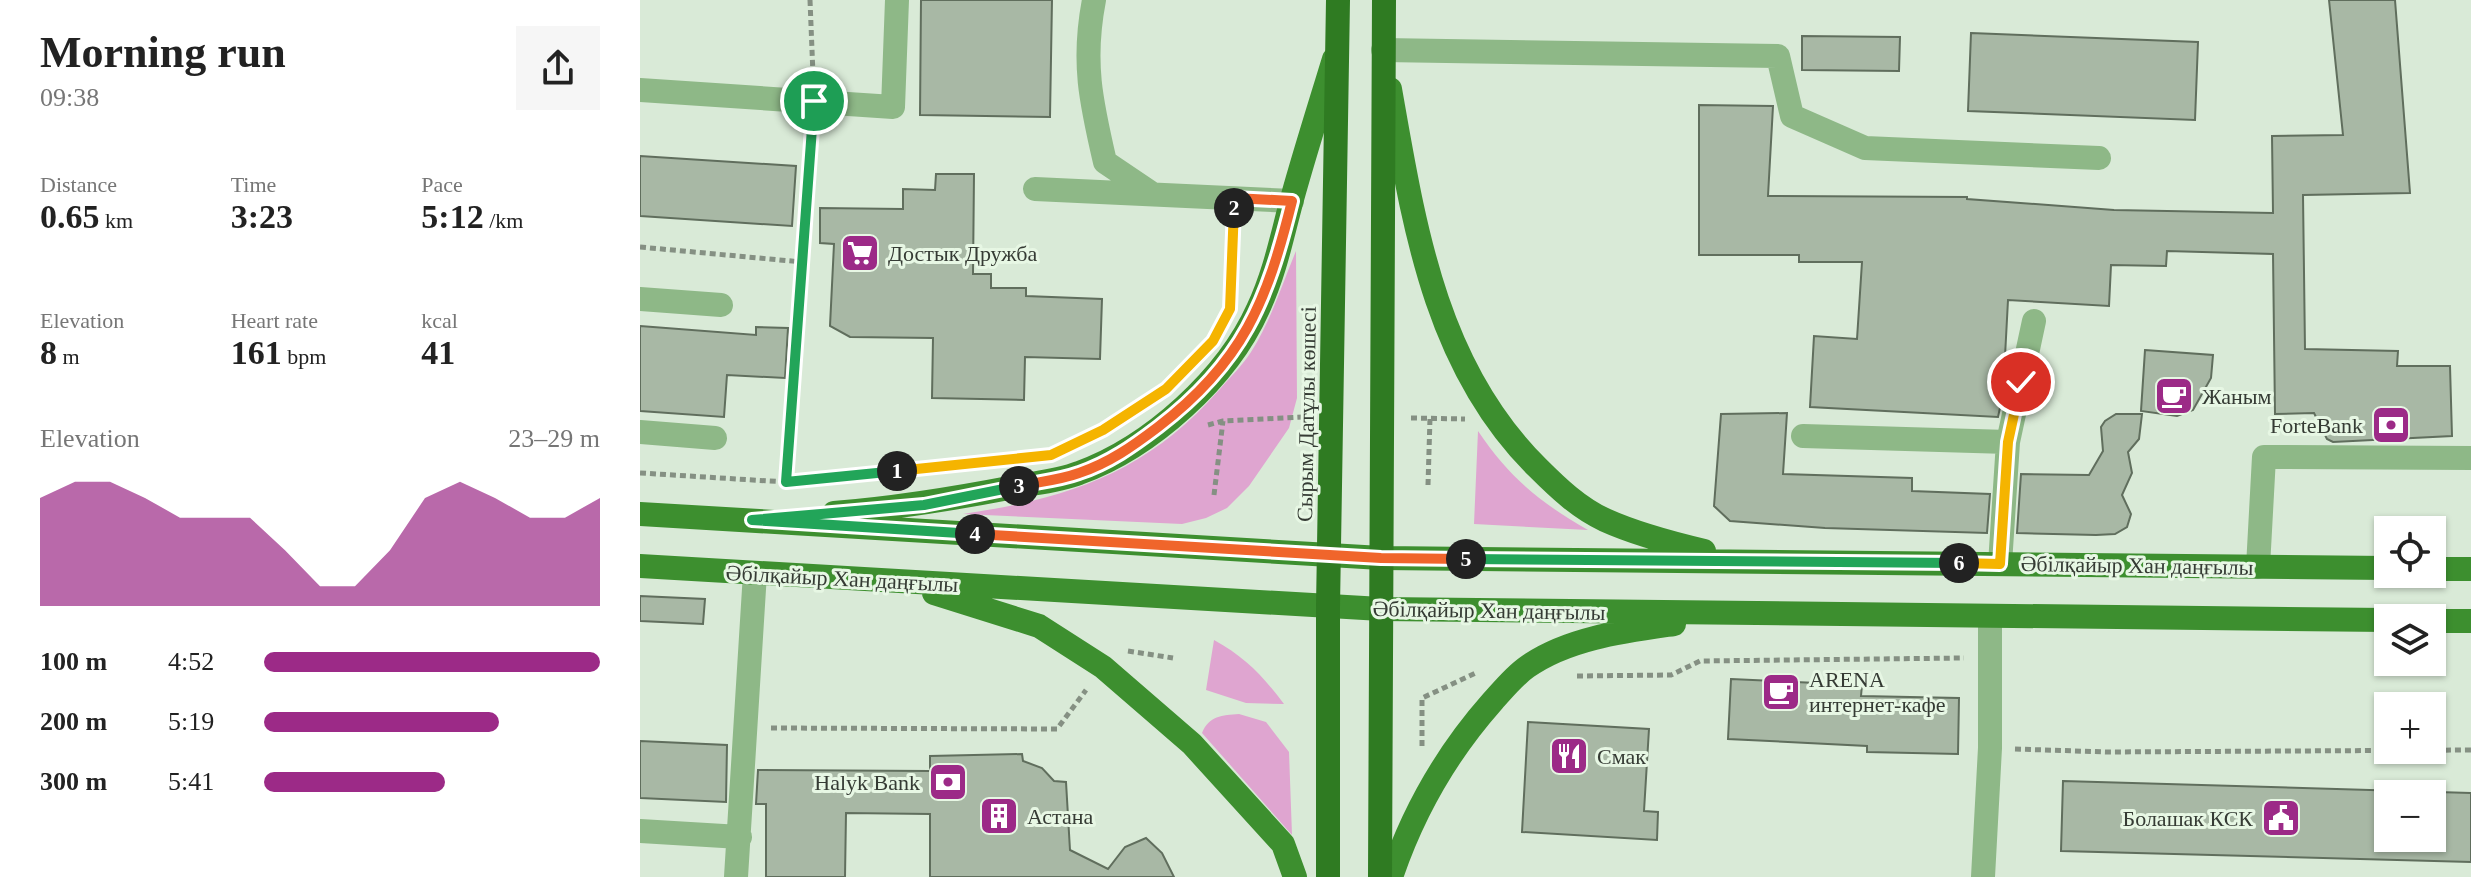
<!DOCTYPE html>
<meta charset="utf-8">
<style>
:root{--surface:#fff;--page:#f6f6f6;--text:#222;--muted:#767676;--accent:#9c2a87}
body{margin:0;font-family:Georgia,serif;background:var(--page);color:var(--text);height:100vh;display:flex;flex-direction:column;font-size:30px;white-space:nowrap}
*{box-sizing:border-box;margin:0}
p{font-size:26px;color:var(--muted)}
.icon{flex:none;width:44px;height:44px;fill:none;stroke:currentColor;stroke-width:2;stroke-linecap:round;stroke-linejoin:round}
.map{position:relative;flex:1;overflow:hidden}
.panel{display:flex;flex-direction:column;background:var(--surface);width:640px}
.panel>*{flex:none}
.buttons{position:absolute;left:1734px;top:516px;display:grid;gap:16px}
.buttons a{display:grid;place-items:center;width:72px;height:72px;border-radius:0px;background:var(--surface);box-shadow:0 2px 6px #0004;font-size:40px}
.pin{position:absolute;display:grid;place-items:center;width:68px;height:68px;color:#fff;margin:-34px;border:4px solid #fff;border-radius:50%;box-shadow:0 2px 8px #0007}
.km{position:absolute;width:40px;height:40px;margin:-20px;border-radius:50%;background:#222;color:#fff;font-size:22px;line-height:40px;text-align:center}
.round{display:grid;place-items:center;flex:none;width:84px;height:84px;border-radius:0px;background:var(--page)}
.summary{display:flex;align-items:center;justify-content:space-between;height:136px;padding:0 40px}
h1{font-size:44px;font-weight:600;line-height:60px}
.metrics{display:grid;grid-template-columns:repeat(3,1fr);gap:12px;height:136px;padding:8px 40px}
.metrics div{display:grid;align-content:center}
.metrics b{font-size:34px;font-weight:600}
.metrics small{font-size:22px;font-weight:400}
.metrics p{font-size:22px}
.chart{height:224px;padding:16px 40px}
.chart p{display:flex;justify-content:space-between}
.chart svg{width:100%;height:144px;margin-top:8px;fill:var(--accent);opacity:.7}
ul{padding:0 40px;list-style:none;font-size:26px}
li{display:grid;grid-template-columns:128px 96px 1fr;align-items:center;height:60px}
li i{height:20px;border-radius:10px;background:var(--accent)}
main{display:flex;flex:1;min-height:0}
.map>svg:first-child{display:block}
.green{fill:#dfa5d0}
.building{fill:#a8b8a5;stroke:#606e5d;stroke-width:2;fill-rule:evenodd}
.lines{fill:none;stroke-linecap:round;stroke-linejoin:round}
.path{stroke:#859083;stroke-width:5;stroke-dasharray:6 4;stroke-linecap:butt}
.minor{stroke:#8eb887;stroke-width:24}
.major{stroke:#3d8f2f;stroke-width:24}
.highway{stroke:#2f7b22;stroke-width:24}
.split-1-casing{stroke:#fff;stroke-width:16}
.split-2-casing{stroke:#fff;stroke-width:16}
.split-3-casing{stroke:#fff;stroke-width:16}
.split-4-casing{stroke:#fff;stroke-width:16}
.split-5-casing{stroke:#fff;stroke-width:16}
.split-6-casing{stroke:#fff;stroke-width:16}
.split-7-casing{stroke:#fff;stroke-width:16}
.split-1{stroke:#22a559;stroke-width:10}
.split-2{stroke:#f5b400;stroke-width:10}
.split-3{stroke:#f0652b;stroke-width:10}
.split-4{stroke:#22a559;stroke-width:10}
.split-5{stroke:#f0652b;stroke-width:10}
.split-6{stroke:#22a559;stroke-width:10}
.split-7{stroke:#f5b400;stroke-width:10}
.labels{text-anchor:middle;stroke-width:6;stroke-linejoin:round;paint-order:stroke}
.poi-label{font-size:22px;fill:#353b34;stroke:#e7f7e4;text-anchor:start}
.street-label{font-size:22px;fill:#353b34;stroke:#e7f7e4}
</style>
<main>
<section class="panel">
<div class="summary"><div><h1>Morning run</h1><p>09:38</p></div><a class="round"><svg class="icon" aria-label="share" viewBox="0 0 24 24"><path d="M12 15V3M7 8l5-5 5 5M5 13v7h14v-7"/></svg></a></div>
<div class="metrics">
<div><p>Distance</p><b>0.65<small> km</small></b></div>
<div><p>Time</p><b>3:23</b></div>
<div><p>Pace</p><b>5:12<small> /km</small></b></div>
</div>
<div class="metrics">
<div><p>Elevation</p><b>8<small> m</small></b></div>
<div><p>Heart rate</p><b>161<small> bpm</small></b></div>
<div><p>kcal</p><b>41</b></div>
</div>
<div class="chart"><p><span>Elevation</span>23–29 m</p>
<svg viewBox="0 0 160 44" preserveAspectRatio="none"><path d="M0 44V11L10 6L20 6L30 11L40 17L50 17L60 17L70 27L80 38L90 38L100 27L110 11L120 6L130 11L140 17L150 17L160 11V44z"/></svg>
</div>
<ul>
<li><b>100 m</b>4:52<i style="width:100%"></i></li>
<li><b>200 m</b>5:19<i style="width:70%"></i></li>
<li><b>300 m</b>5:41<i style="width:54%"></i></li>
</ul>
</section>
<div class="map">
<svg width="1831" height="877" viewBox="0 0 1831 877">
<rect width="100%" height="100%" fill="#d9ead7"/>
<path class="green" d="M656,251L657,398L649,428L609,486L587,508L566,518L542,524L323,514C430,498 506,473 580,389C590,377 603,365 611,352C631,321 642,284 656,251Z
M838,431C869,477 899,502 948,530L834,524Z
M574,640C605,657 623,676 644,704L606,703L566,690Z
M599,714L626,722L649,752L652,835L562,733C569,716 582,715 599,714Z"/>
<path class="building" d="M281,0H412L410,117L280,115Z
M1689,0H1755L1770,193L1663,195L1665,349L1758,351L1757,366H1810L1812,436L1693,442L1687,439L1674,413L1635,414L1633,254L1527,251L1526,266L1471,265L1469,306L1368,300L1363,394L1358,417L1170,407L1174,336L1217,339L1222,262H1159V255H1059V105L1133,106L1128,196L1327,197V199L1474,210L1633,213L1632,136L1703,135Z
M1331,33L1558,42L1555,120L1328,111Z
M1162,36L1260,37L1259,71L1162,70Z
M0,156L156,166L152,226L0,216Z
M296,174H334L333,274H351V288H386V296L462,299L460,359L385,357L384,400L292,398L293,338L210,337L190,326L194,244L180,243V208L263,209V189L295,190Z
M0,326L116,335V327L148,328L145,378L87,375L84,417L0,411Z
M1505,350L1573,355L1571,378L1553,410L1537,416L1501,411Z
M1147,413L1143,474L1272,478V491L1350,494L1347,533L1185,528L1090,521L1074,506L1081,414Z
M1476,414H1502L1499,439L1488,452L1492,473L1482,495L1491,514L1487,527L1475,534L1456,535L1377,533L1381,474L1449,475L1463,451L1461,427L1465,421Z
M0,596L65,599L63,624L0,621Z
M1091,679L1222,685L1221,696L1319,698L1318,754L1227,752V746L1088,739Z
M888,722L1009,729L1004,811L1018,812L1017,840L882,832Z
M0,741L87,745L86,802L0,798Z
M382,754L383,761L402,768L414,781L426,782L430,850L468,869L485,847L506,838L522,853L534,877H290V814L206,813L205,877H126V804H116L118,770L290,771V756Z
M1423,781L1831,793V862L1421,851ZM1748,794H1792V838H1748Z"/>
<g class="lines">
<path class="path" d="M170,0L173,75
M0,247L162,262
M591,297L593,223
M771,418L825,419
M568,425L583,421L665,417
M0,473L146,482L330,463
M146,482L172,129
M788,485L790,418
M574,495L583,421
M488,651L533,658
M937,676L1031,675L1060,661L1324,658
M131,728L417,729L446,690
M782,746V698L838,672
M1375,749L1468,752L1831,750"/>
<path class="minor" d="M454,0C442,62 451,102 465,162L511,193
M743,50L1138,56L1152,116L1225,148L1459,158
M0,90L253,107L257,0
M395,189L652,201
M0,299L81,305
M0,432L75,438
M1163,436L1368,442L1360,564
M1368,442L1394,321
M1618,567L1624,457L1831,458
M0,831L100,837
M96,877L115,573
M1343,877L1350,748V616"/>
<path class="major" d="M750,89C774,225 795,367 898,468C918,488 939,508 965,520C996,534 1030,543 1064,551
M194,513C256,508 312,499 374,487C395,483 419,481 439,473C511,447 587,378 618,309C635,273 642,236 652,199C665,152 680,105 694,59
M0,514L741,558L1748,568
M0,566L741,609L1748,620
M1792,569H1831
M294,593L399,626L463,667L552,744L643,844L655,877
M1792,621H1831
M751,877C773,812 806,754 852,702C862,691 874,676 887,667C928,638 985,631 1034,624"/>
<path class="highway" d="M688,877V607L698,0
M740,877L744,0"/>
</g>
<g class="lines">
<g class="split-1-casing">
<path id="split-1" d="M174,101L146,482L257,471"/>
</g>
<g class="split-2-casing">
<path id="split-2" d="M257,471L411,455L463,430L526,389L573,341L590,309L594,208"/>
</g>
<g class="split-3-casing">
<path id="split-3" d="M379,486C398,482 420,480 439,473C469,463 493,446 518,427C603,362 627,302 652,201L594,198V208"/>
</g>
<g class="split-4-casing">
<path id="split-4" d="M335,534L112,520L284,505L379,486"/>
</g>
<g class="split-5-casing">
<path id="split-5" d="M335,534L741,558L826,559"/>
</g>
<g class="split-6-casing">
<path id="split-6" d="M826,559L1319,563"/>
</g>
<g class="split-7-casing">
<path id="split-7" d="M1319,563L1360,564L1368,442L1381,382"/>
</g>
<use href="#split-1" class="split-1"/>
<use href="#split-2" class="split-2"/>
<use href="#split-3" class="split-3"/>
<use href="#split-4" class="split-4"/>
<use href="#split-5" class="split-5"/>
<use href="#split-6" class="split-6"/>
<use href="#split-7" class="split-7"/>
</g>
<defs>
<g id="supermarket-square" transform="scale(2)"><rect x="-9" y="-9" width="18" height="18" rx="4" fill="#9c2a87" stroke="#e7f7e4"/><path d="M-6-5.5h2.5l.6 2H6L4.5 2H-2.5L-4.4-4H-6ZM-1.5 3.2a1.3 1.3 0 1 0 .1 0ZM3 3.2a1.3 1.3 0 1 0 .1 0Z" fill="#fff"/></g>
<g id="cafe-square" transform="scale(2)"><rect x="-9" y="-9" width="18" height="18" rx="4" fill="#9c2a87" stroke="#e7f7e4"/><path d="M-5.5-4.5H6V0H3Q3 3.5 0 3.5H-2.5Q-5.5 3.5-5.5 0ZM3-3.2v2h1.7v-2ZM-6 4.5H4V6H-6Z" fill="#fff"/></g>
<g id="bank-square" transform="scale(2)"><rect x="-9" y="-9" width="18" height="18" rx="4" fill="#9c2a87" stroke="#e7f7e4"/><path d="M-6-4H6V4H-6ZM0-2.3a2.3 2.3 0 1 0 0 4.6a2.3 2.3 0 1 0 0-4.6Z" fill="#fff"/></g>
<g id="restaurant-square" transform="scale(2)"><rect x="-9" y="-9" width="18" height="18" rx="4" fill="#9c2a87" stroke="#e7f7e4"/><path d="M-5-6h1v4h1v-4h1v4h1v-4h1v5L-1.5 .5V6h-2V.5L-5-1ZM5-6V6H3V1.5H1.5Q1.5-4 5-6Z" fill="#fff"/></g>
<g id="building-square" transform="scale(2)"><rect x="-9" y="-9" width="18" height="18" rx="4" fill="#9c2a87" stroke="#e7f7e4"/><path d="M-4-6H4V6H1V3H-1V6H-4ZM-2.5-4.3h1.7v1.8h-1.7ZM.8-4.3h1.7v1.8H.8ZM-2.5-1h1.7V.8h-1.7ZM.8-1h1.7V.8H.8Z" fill="#fff"/></g>
<g id="civic-square" transform="scale(2)"><rect x="-9" y="-9" width="18" height="18" rx="4" fill="#9c2a87" stroke="#e7f7e4"/><path d="M-.6-6.5H3V-4.5H.6V-3L4-1V1h2V6H-6V1h2V-1L-.6-3ZM-1.2 2.5V6h2.4V2.5Z" fill="#fff"/></g>
</defs>
<g fill-rule="evenodd">
<use href="#supermarket-square" x="220" y="253"/>
<use href="#cafe-square" x="1534" y="396"/>
<use href="#bank-square" x="1751" y="425"/>
<use href="#cafe-square" x="1141" y="692"/>
<use href="#restaurant-square" x="929" y="756"/>
<use href="#bank-square" x="308" y="782"/>
<use href="#building-square" x="359" y="816"/>
<use href="#civic-square" x="1641" y="818"/>
</g>
<g class="labels">
<g class="poi-label">
<text x="248" y="261">Достык Дружба</text>
<text x="1562" y="404">Жаным</text>
<text x="1723" y="433" text-anchor="end">ForteBank</text>
<text x="1169" y="687">ARENA<tspan x="1169" dy="25">интернет-кафе</tspan></text>
<text x="957" y="764">Смак</text>
<text x="280" y="790" text-anchor="end">Halyk Bank</text>
<text x="387" y="824">Астана</text>
<text x="1613" y="826" text-anchor="end">Болашак КСК</text>
</g>
<g class="street-label">
<text transform="translate(666 414) rotate(-89)" y="8">Сырым Датұлы көшесі</text>
<text transform="translate(1497 565) rotate(1)" y="8">Әбілқайыр Хан даңғылы</text>
<text transform="translate(202 578) rotate(3)" y="8">Әбілқайыр Хан даңғылы</text>
<text transform="translate(849 610) rotate(1)" y="8">Әбілқайыр Хан даңғылы</text>
</g>
</g>
</svg>
<div class="buttons">
<a><svg class="icon" aria-label="locate" viewBox="0 0 24 24"><circle cx="12" cy="12" r="6"/><path d="M12 2v4M12 18v4M2 12h4M18 12h4"/></svg></a>
<a><svg class="icon" aria-label="layers" viewBox="0 0 24 24"><path d="M12 4l9 5-9 5-9-5zM3 14l9 5 9-5"/></svg></a>
<a>+</a>
<a>−</a>
</div>
<div class="pin" style="left:174px;top:101px;background:#1e9e55"><svg class="icon" aria-label="arrive" viewBox="0 0 24 24"><path d="M6 21V4h12l-3 4 3 4H6"/></svg></div>
<div class="pin" style="left:1381px;top:382px;background:#d93025"><svg class="icon" aria-label="check" viewBox="0 0 24 24"><path d="M5 12l5 5 9-10"/></svg></div>
<b class="km" style="left:257px;top:471px">1</b>
<b class="km" style="left:594px;top:208px">2</b>
<b class="km" style="left:379px;top:486px">3</b>
<b class="km" style="left:335px;top:534px">4</b>
<b class="km" style="left:826px;top:559px">5</b>
<b class="km" style="left:1319px;top:563px">6</b>
</div>
</main>
